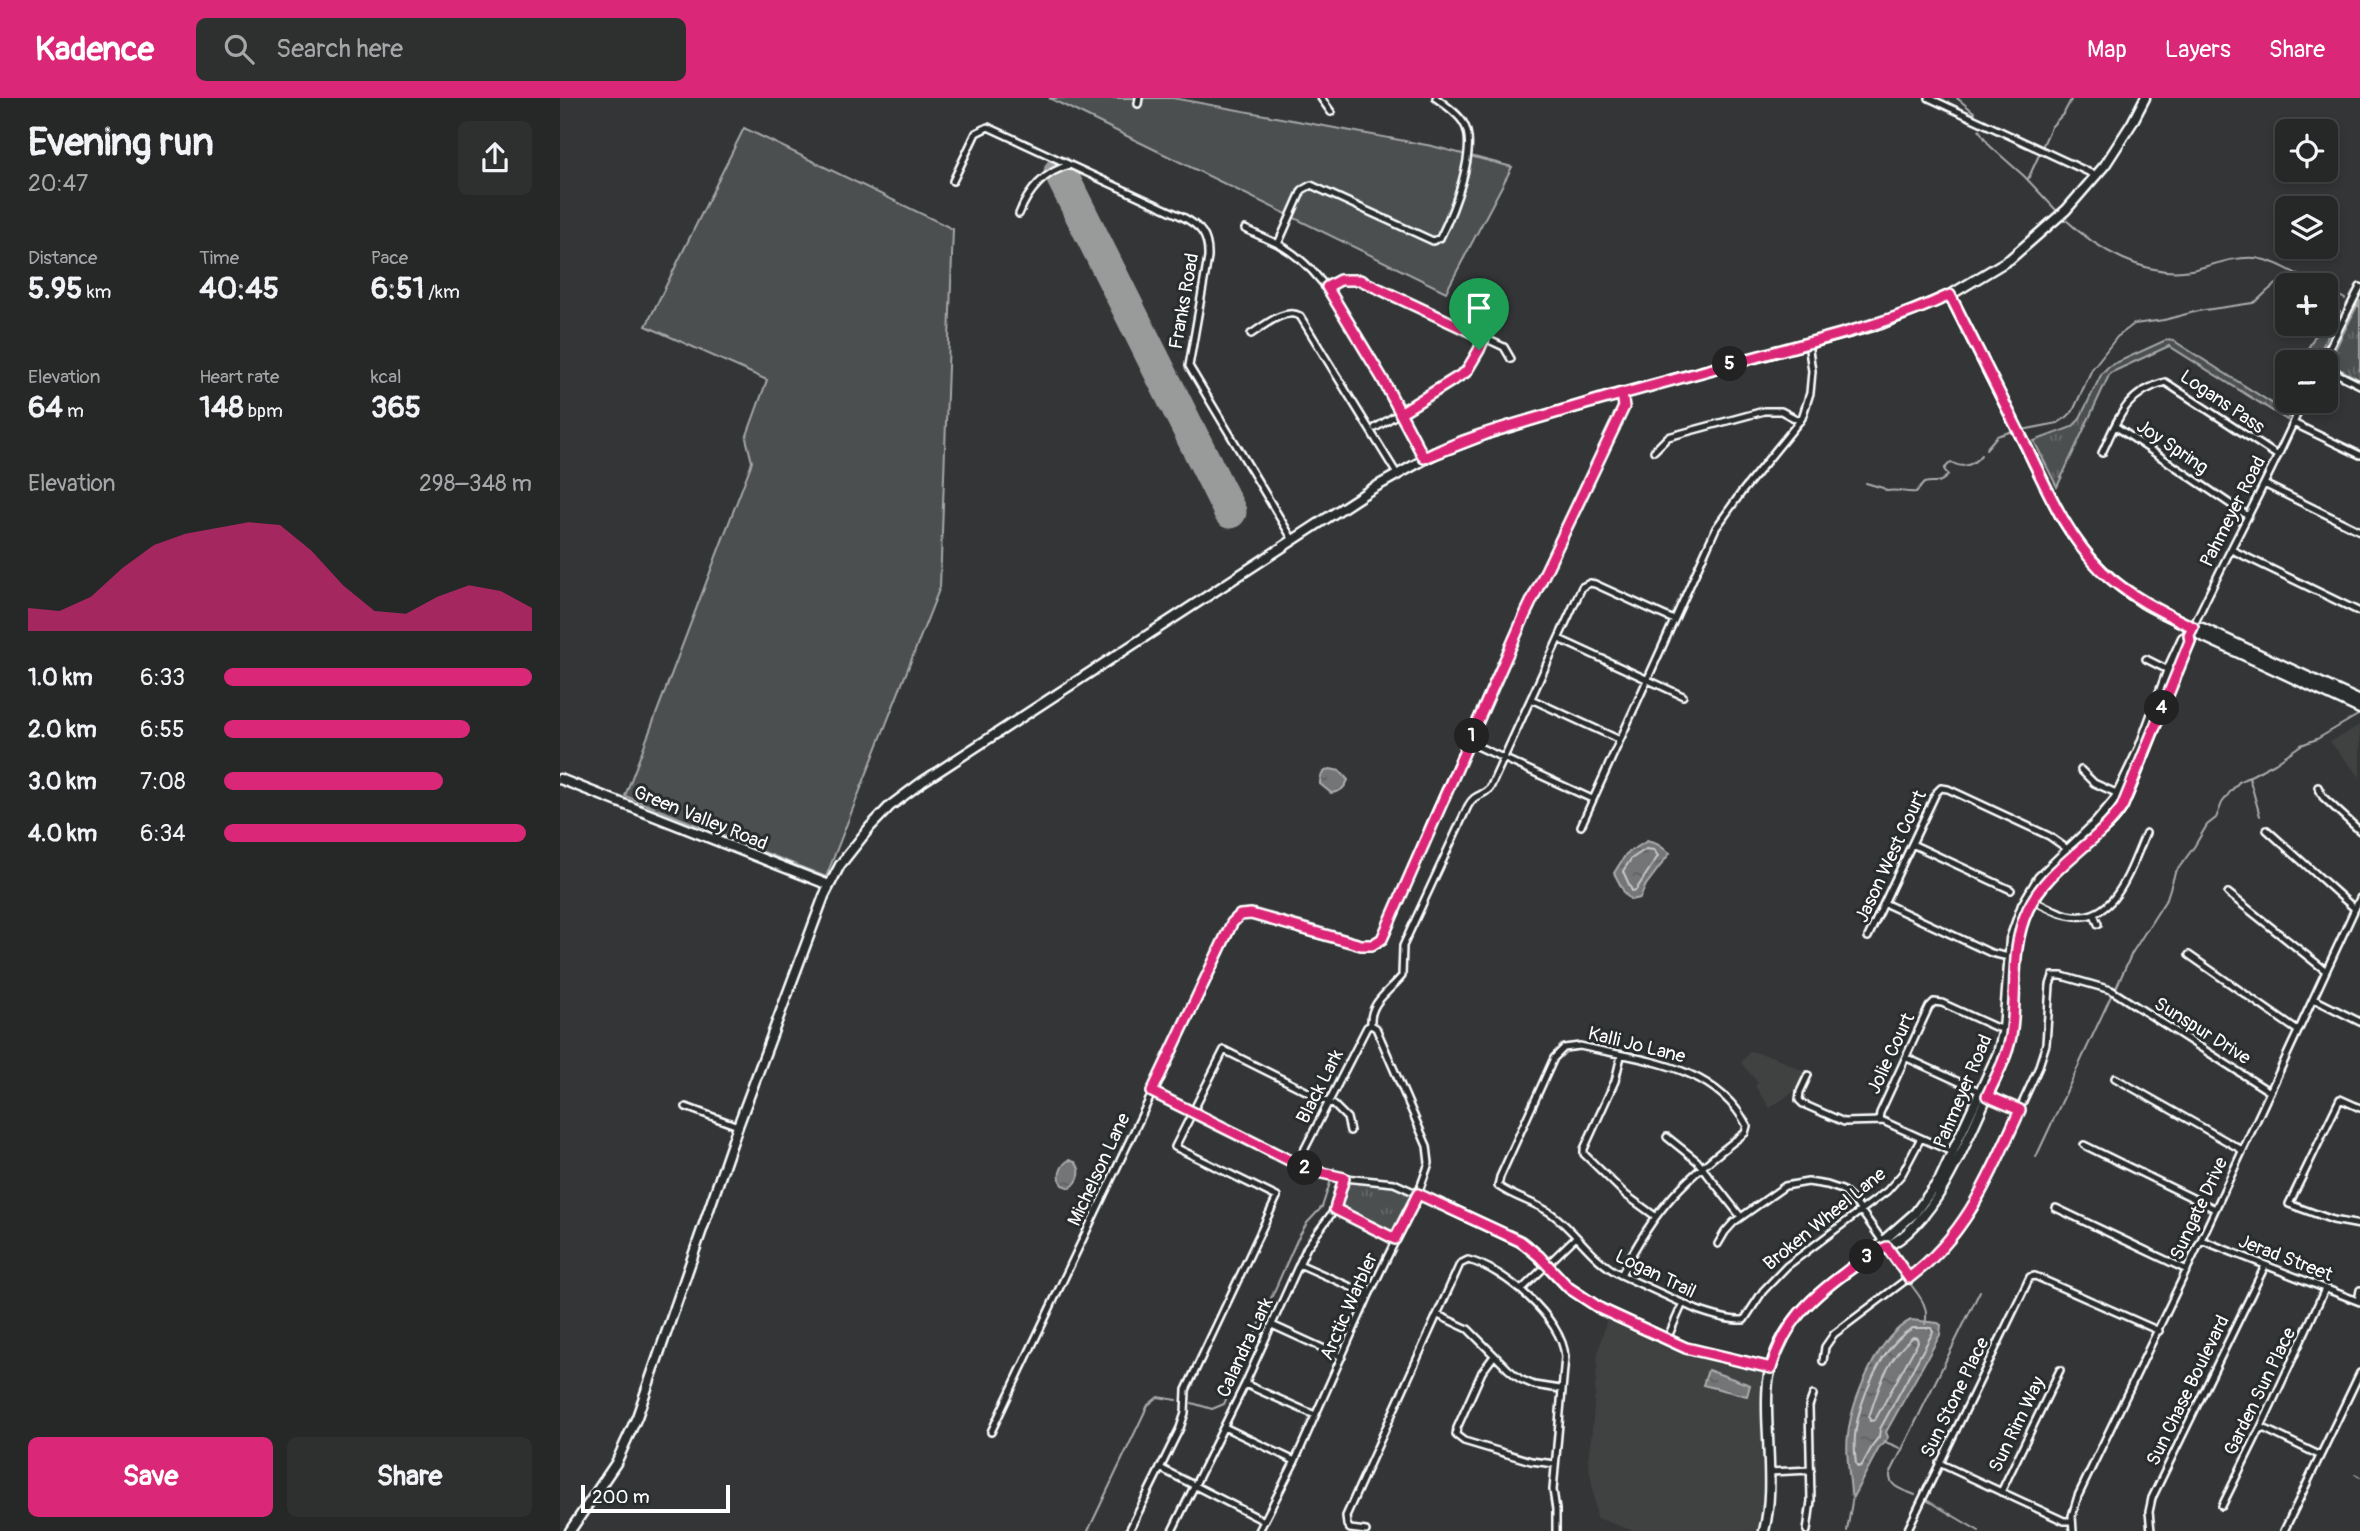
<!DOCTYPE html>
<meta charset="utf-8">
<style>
:root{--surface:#262828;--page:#2e3030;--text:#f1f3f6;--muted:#a4a6a8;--line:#424445;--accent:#db2777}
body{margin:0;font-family:Pangolin,sans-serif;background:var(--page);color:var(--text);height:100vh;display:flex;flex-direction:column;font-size:26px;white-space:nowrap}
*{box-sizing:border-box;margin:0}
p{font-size:23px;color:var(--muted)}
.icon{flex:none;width:38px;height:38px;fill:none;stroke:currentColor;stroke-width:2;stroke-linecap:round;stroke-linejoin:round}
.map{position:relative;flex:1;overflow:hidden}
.drawer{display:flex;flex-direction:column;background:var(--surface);width:560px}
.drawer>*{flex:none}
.controls{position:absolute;left:1715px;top:21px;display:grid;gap:14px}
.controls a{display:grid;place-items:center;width:63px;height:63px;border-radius:10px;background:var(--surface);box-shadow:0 4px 10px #0003,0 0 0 2px var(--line);font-size:35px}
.scale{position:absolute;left:21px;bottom:18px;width:149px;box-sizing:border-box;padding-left:7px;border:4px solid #fff;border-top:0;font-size:19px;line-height:24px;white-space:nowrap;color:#fff;-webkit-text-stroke:5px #2a2d2e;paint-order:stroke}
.pin{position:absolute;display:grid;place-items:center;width:60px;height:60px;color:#fff;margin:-72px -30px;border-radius:50% 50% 50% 0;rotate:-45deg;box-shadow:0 0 7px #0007}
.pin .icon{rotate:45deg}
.km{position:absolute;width:35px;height:35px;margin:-18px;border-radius:50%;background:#222;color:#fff;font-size:19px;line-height:35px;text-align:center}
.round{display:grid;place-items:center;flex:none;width:74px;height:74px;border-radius:10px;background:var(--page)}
.summary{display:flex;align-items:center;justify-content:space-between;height:119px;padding:0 28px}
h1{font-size:38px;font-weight:800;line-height:52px}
.figures{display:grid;grid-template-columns:repeat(3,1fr);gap:10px;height:119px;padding:7px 28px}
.figures div{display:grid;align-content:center}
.figures b{font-size:30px;font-weight:800}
.figures small{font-size:19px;font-weight:400}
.figures p{font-size:19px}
.chart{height:196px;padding:14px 28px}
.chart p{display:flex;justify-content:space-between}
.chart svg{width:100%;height:126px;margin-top:7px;fill:var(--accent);opacity:.7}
.cta{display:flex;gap:14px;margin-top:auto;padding:14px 28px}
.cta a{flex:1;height:80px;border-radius:10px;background:var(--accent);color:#fff;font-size:28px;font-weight:800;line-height:80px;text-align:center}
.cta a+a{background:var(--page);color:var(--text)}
ul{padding:0 28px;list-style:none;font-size:23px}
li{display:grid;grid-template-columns:112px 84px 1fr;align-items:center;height:52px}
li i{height:18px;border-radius:9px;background:var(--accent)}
header{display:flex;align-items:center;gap:42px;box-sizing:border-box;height:98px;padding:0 35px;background:var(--accent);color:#fff}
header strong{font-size:33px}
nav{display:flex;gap:38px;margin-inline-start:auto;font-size:24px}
.search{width:490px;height:63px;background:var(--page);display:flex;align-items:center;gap:18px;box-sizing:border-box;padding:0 24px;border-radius:10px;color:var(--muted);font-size:26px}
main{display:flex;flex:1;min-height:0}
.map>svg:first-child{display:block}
.built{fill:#404243}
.green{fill:#4c4f50;stroke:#a6a7a8;stroke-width:2}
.park{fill:url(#park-tufts);stroke:#a6a7a8;stroke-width:2}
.water{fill:url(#water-ripples);stroke:#abacad;stroke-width:2}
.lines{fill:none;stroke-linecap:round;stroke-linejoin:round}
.shore{stroke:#c7c8c8;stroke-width:2}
.stream{stroke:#abacad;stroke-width:2}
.runway{stroke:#999a9a;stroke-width:33}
.street-casing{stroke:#fff;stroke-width:10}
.secondary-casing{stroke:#fff;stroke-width:13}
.street{stroke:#2a2d2e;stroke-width:5}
.secondary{stroke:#2a2d2e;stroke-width:8}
.route-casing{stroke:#fff;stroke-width:14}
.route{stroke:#db2777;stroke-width:9}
.labels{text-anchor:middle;stroke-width:6;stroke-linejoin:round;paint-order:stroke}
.street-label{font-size:19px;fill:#fff;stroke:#2a2d2e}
</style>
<header>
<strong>Kadence</strong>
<div class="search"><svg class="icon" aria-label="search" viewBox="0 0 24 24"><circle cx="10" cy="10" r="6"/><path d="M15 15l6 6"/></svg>Search here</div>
<nav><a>Map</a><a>Layers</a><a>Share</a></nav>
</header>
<main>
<section class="drawer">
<div class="summary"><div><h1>Evening run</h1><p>20:47</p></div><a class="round"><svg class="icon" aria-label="share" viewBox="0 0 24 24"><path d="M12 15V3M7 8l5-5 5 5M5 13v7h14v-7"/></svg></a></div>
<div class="figures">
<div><p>Distance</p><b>5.95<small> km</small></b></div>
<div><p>Time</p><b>40:45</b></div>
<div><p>Pace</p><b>6:51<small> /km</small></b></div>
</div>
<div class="figures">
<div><p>Elevation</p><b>64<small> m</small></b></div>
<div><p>Heart rate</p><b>148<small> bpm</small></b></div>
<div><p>kcal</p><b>365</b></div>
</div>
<div class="chart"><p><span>Elevation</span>298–348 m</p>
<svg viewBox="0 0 160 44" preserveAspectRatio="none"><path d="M0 44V36L10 37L20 32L30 22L40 14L50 10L60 8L70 6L80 7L90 16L100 28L110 37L120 38L130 32L140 28L150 30L160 36V44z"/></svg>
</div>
<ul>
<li><b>1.0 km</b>6:33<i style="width:100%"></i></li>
<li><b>2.0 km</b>6:55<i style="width:80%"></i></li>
<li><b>3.0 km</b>7:08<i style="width:71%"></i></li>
<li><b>4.0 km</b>6:34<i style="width:98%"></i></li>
</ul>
<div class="cta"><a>Save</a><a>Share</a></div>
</section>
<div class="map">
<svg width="1800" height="1433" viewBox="0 0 1800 1433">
<defs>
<pattern id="park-tufts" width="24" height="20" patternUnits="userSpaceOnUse" patternTransform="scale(1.75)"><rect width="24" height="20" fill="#4c4f50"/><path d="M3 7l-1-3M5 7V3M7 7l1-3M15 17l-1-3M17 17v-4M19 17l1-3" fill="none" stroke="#67696a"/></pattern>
<pattern id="water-ripples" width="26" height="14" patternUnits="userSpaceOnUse" patternTransform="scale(1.75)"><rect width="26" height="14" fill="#737576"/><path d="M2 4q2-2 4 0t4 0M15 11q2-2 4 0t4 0" fill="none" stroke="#606061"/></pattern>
</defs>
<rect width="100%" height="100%" fill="#333536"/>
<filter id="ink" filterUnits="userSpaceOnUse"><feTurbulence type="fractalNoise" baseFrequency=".0143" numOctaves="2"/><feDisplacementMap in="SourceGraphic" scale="14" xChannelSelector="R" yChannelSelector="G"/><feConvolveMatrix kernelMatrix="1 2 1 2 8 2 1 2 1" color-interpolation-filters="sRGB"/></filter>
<g filter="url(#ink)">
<path class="built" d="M1800,627V679L1770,644Z
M1190,953L1214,959L1245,974L1236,992L1210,1010L1195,988L1198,985L1181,965Z
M1047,1220L1121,1253L1150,1263L1205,1274L1201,1328L1205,1412L1201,1433H1074L1037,1420L1028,1360L1032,1333L1038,1255Z"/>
<path class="green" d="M489,0H613L872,48L952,69L886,194Z
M184,30L393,131L380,489L266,779L65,698L192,364L186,340L207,282L86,228Z"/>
<path class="park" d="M1800,202V282L1768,265Z
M1771,207L1780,213L1755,264H1741L1761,226H1766V216Z
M1606,242L1614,243L1718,309L1727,291V303H1736L1727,322L1609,248L1550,275L1497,389L1474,343L1512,329L1519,322L1542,275L1549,268Z
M788,1084L828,1087L852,1096L854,1100L839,1133L834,1135L783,1111L781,1107Z"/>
<path class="water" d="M770,671L780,673L788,682C784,691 780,694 771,695L760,686C760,677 762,674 770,671Z
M1087,743L1097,746L1110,755L1086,787L1080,800L1071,802L1065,796L1054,775L1066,756Z
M509,1062L515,1064C523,1073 519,1084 510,1090L502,1087C497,1079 500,1067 509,1062Z
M1351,1222L1378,1225L1381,1227L1380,1237L1326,1334L1328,1339L1324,1346L1320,1348L1293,1399L1291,1396C1290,1377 1285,1356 1288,1337C1292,1302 1318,1238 1351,1222Z
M1148,1272L1190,1287L1187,1298L1143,1287Z"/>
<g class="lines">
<path class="shore" d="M1086,751L1094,752L1098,758L1076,792L1072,793L1063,773L1071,761Z
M1353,1230H1371L1373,1234L1320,1331L1319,1339L1314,1345L1302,1367L1298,1369L1296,1366C1295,1357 1294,1347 1295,1338C1298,1305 1322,1246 1353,1230Z
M1353,1239L1357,1240L1358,1244L1315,1322L1310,1323L1309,1319C1319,1289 1327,1260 1353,1239Z"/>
<path class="stream" d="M1397,0L1415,15
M1419,32L1430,48L1464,78L1496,112
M1483,47L1491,29L1504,15L1512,0
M1468,81L1479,57
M1505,121C1536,151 1586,180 1631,172C1652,168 1673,158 1695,160C1719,163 1737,178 1759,187
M1766,190L1768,191
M1776,196L1785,201
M1795,206L1800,209
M1462,332L1498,325L1507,319L1513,313L1532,271L1557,239L1574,226L1604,222L1638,213L1693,205C1701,201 1704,195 1711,190C1720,182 1732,181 1743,179
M1426,351L1437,338L1453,333
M1306,385L1323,390L1327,393C1338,391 1345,395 1356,394L1364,385C1376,382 1378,388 1388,377L1384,371L1391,364C1403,371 1412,368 1421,357
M1689,679L1700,718
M1556,890L1572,855L1607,800L1615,775L1634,749L1647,727L1656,720L1662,705L1670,694L1679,684L1715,665L1741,647L1757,641L1798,617
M1476,1059L1551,898
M773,1074L774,1070
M1349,1184C1359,1198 1370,1208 1365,1226
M632,1305L652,1311L664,1306L737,1142L747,1125L762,1109L771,1082
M1323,1343L1340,1350
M1795,1376L1800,1379
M1355,1397C1344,1392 1329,1390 1330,1376L1420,1193
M1368,1403L1419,1433
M528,1433L588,1307L598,1299L617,1302
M1287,1433L1293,1398"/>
<path class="runway" d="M500,74L670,414"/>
<g class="street-casing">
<path id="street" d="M761,0L771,14
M1369,0L1537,78
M578,6L579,0
M393,83L416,35L428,29L510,67
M459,116C468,93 485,73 510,67L621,118C641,128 649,138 648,160L629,268L733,442
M685,131L718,146
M767,189L780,182H800L944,249L951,261
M691,236C704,228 725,209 740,218L837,376
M1762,264L1800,189
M1766,270L1800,287
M1733,325L1800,357
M1555,328L1688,418
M815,330L907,274L924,240
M1094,353L1108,339L1204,313H1221L1240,323
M1542,355C1558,321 1565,295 1605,284L1718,358
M864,360C843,321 823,281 800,243C778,206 757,167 718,146L742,92L751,87L873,143L880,140C892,116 919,51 904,26C899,16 885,7 876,0
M1704,386L1800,433
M1672,452L1800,514
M1633,529C1668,453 1710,380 1743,303
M999,541L1123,598
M1586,561L1608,572
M971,601L1060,642
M917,648L1032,701
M1521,672L1534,685L1565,699
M1758,689L1763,699L1800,733
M1021,728L1156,430L1181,395L1242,320L1250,295L1252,273L1248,245
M1707,732L1795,811
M1352,746L1451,792
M1668,795L1766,873
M1473,802C1484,808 1495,814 1508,817C1556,828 1571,768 1586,735
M1324,805L1431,855L1453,860
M1534,816L1538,826
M1308,839L1376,695L1381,690L1388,691L1489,738L1509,752
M1629,857L1738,933
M1754,901L1800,924
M1061,958L1055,983L1024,1051V1056L1066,1097L1095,1118
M1347,960L1460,1012
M1248,977L1240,994L1239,1002L1243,1006L1284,1024L1323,1023L1394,1055
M1555,980L1682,1052
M592,994L749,1072L784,1080L834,1085L889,1110
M126,1009L178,1028
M1800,1010L1780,1001L1729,1106L1773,1122L1800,1127
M1319,1022L1320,1015L1369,909L1374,904L1382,905L1435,929L1447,932
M1107,1039L1137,1063L1181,1119
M1524,1047L1655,1111
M737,1066L807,929L811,927
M1496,1110L1627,1172
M775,1111L835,1141
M1641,1142L1800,1204
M1158,1146L1165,1134L1174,1124L1225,1088L1248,1084L1267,1087L1282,1092L1294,1103L1349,1180
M739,1166L809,1197
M1061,1177C1095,1109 1125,1080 1185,1035L1187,1028C1155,966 1080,962 1020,948L1004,950L994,960L940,1079L938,1088C955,1100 975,1104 992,1116C1018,1135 1030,1161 1061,1177L1137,1212C1151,1217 1169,1223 1184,1222L1203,1193L1227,1168L1327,1093L1342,1076L1361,1040
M961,1192L1016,1139
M1798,1203L1800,1192
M878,1217L908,1231L948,1271L960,1281L974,1287L1000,1291
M712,1227L782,1259
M1107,1241L1123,1205
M934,1258L922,1274L897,1330L896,1337L904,1343L971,1363L995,1366
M1263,1263L1265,1249L1274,1236L1363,1169L1395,1136L1414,1109L1478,971L1486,946L1490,887L1493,878H1502L1551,892L1710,994
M685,1286L755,1317
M664,1329L735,1363
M1701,1329L1759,1357
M431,1334L675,821L680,817L691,816L754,835L808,848L816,845L825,837L872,723L963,521L1064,309L1062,295
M1379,1365L1504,1423H1512
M600,1370L704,1423
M1210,1374L1251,1372
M1441,1394L1500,1272
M1662,1408L1701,1329L1765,1191
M569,1433L620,1330L625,1315L626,1292L717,1099L615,1049L664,952L774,1007L787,1020L790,1033
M612,1433L685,1286L747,1149L775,1111L784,1080
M699,1433L735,1363L809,1197L858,1096L869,1065L867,1048L816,930L811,927C809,904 829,894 842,878L843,848L908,708C915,695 922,699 930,690L1022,489L1030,485L1035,486L1114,522
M806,1433L790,1431L787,1427L786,1418L900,1166L908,1162C943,1170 1003,1221 1005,1259L993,1392L996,1412V1433
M1247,1433L1251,1403L1249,1308L1253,1297
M1347,1433L1470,1179L1475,1178L1599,1233
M1513,1433L1512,1418L1518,1398L1641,1142L1800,800
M1591,1433L1589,1414L1592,1400L1705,1168
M1724,1433L1800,1275"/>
</g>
<g class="secondary-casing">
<path id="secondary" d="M1390,197L1501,419C1522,454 1549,483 1583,505C1602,517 1624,522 1640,537L1800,611
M1633,529L1642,530L1800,603
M0,681L269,787
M889,1110L967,1147L1009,1190L1041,1211L1126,1250L1211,1270
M1316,1153C1371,1136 1403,1051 1425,1003C1434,982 1446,962 1450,939C1458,896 1448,849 1469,809C1482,783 1506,761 1528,742C1540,733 1555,724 1562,709C1588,655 1604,597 1630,543L1629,537L1633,529
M10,1433L56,1365L77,1319L178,1028L264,798L280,767L310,729L330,708L362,684L810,392L876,355L931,334L1062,295L1321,226L1390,197L1450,161L1506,112L1545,67L1572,25L1585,0
M1204,1433C1212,1401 1209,1370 1208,1338C1207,1320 1206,1302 1208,1284C1216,1220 1268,1187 1316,1153L1323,1143L1355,1115L1380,1081L1438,955L1444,931L1451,841L1463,807L1479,780L1536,725L1555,702L1580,650L1611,566L1623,540L1629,537"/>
</g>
<use href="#street" class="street"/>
<use href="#secondary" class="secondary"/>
</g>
</g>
<g class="lines" filter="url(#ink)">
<g class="route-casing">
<path id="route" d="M919,252L906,274L840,315L864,360L931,334L1062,295L1064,309L963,521L822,841L812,847H801L691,816L680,817L672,825L592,994L749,1072L784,1080L775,1111L835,1141L858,1096L960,1143L979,1158L1009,1190L1041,1211L1126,1250L1211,1270C1226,1224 1247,1203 1286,1174C1299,1165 1311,1154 1327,1149L1349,1180C1408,1135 1430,1077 1460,1012L1427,998C1436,979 1447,959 1451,938C1458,896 1449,851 1468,811C1490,766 1535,748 1562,709L1630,543L1629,537L1633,529C1600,513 1569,498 1542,473C1506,437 1487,391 1465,346C1440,296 1415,247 1390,197C1333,224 1274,238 1214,254C1144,273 1074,292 1004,312C957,326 908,338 864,360L822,280L767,189L780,182H800L924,240L919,252"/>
</g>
<use href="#route" class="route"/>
</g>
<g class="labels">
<g class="street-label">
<text transform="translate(623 203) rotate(-80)" y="7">Franks Road</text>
<text transform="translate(1663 303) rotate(34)" y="7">Logans Pass</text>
<text transform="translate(1613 348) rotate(34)" y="7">Joy Spring</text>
<text transform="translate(1672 413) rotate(-63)" y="7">Pahmeyer Road</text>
<text transform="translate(141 719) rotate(22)" y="7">Green Valley Road</text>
<text transform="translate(1330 758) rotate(-65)" y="7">Jason West Court</text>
<text transform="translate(1643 932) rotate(32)" y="7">Sunspur Drive</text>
<text transform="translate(1077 946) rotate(14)" y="7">Kalli Jo Lane</text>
<text transform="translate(1330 955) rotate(-65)" y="7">Jolie Court</text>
<text transform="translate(759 988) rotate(-63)" y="7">Black Lark</text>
<text transform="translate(1402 993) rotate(-67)" y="7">Pahmeyer Road</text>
<text transform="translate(538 1071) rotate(-65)" y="7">Michelson Lane</text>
<text transform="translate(1638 1110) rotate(-65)" y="7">Sungate Drive</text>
<text transform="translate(1264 1120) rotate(-39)" y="7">Broken Wheel Lane</text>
<text transform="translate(1726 1159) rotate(21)" y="7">Jerad Street</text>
<text transform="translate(1096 1175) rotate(26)" y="7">Logan Trail</text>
<text transform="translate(788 1208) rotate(-66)" y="7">Arctic Warbler</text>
<text transform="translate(684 1249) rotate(-65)" y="7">Calandra Lark</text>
<text transform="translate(1627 1292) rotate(-64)" y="7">Sun Chase Boulevard</text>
<text transform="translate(1699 1293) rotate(-64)" y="7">Garden Sun Place</text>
<text transform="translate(1394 1299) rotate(-64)" y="7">Sun Stone Place</text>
<text transform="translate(1456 1326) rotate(-64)" y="7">Sun Rim Way</text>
</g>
</g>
</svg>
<div class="controls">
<a><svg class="icon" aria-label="locate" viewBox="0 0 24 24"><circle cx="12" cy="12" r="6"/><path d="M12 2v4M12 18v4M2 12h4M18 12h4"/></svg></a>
<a><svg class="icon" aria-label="layers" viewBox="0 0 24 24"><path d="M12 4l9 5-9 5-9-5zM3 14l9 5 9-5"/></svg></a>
<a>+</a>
<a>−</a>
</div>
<div class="scale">200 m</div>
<div class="pin" style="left:919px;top:252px;background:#1e9e55"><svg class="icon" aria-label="arrive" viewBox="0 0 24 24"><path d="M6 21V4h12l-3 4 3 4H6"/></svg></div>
<b class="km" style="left:912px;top:638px">1</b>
<b class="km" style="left:745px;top:1070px">2</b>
<b class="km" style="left:1307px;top:1159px">3</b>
<b class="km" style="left:1602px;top:610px">4</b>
<b class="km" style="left:1170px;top:266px">5</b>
</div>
</main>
